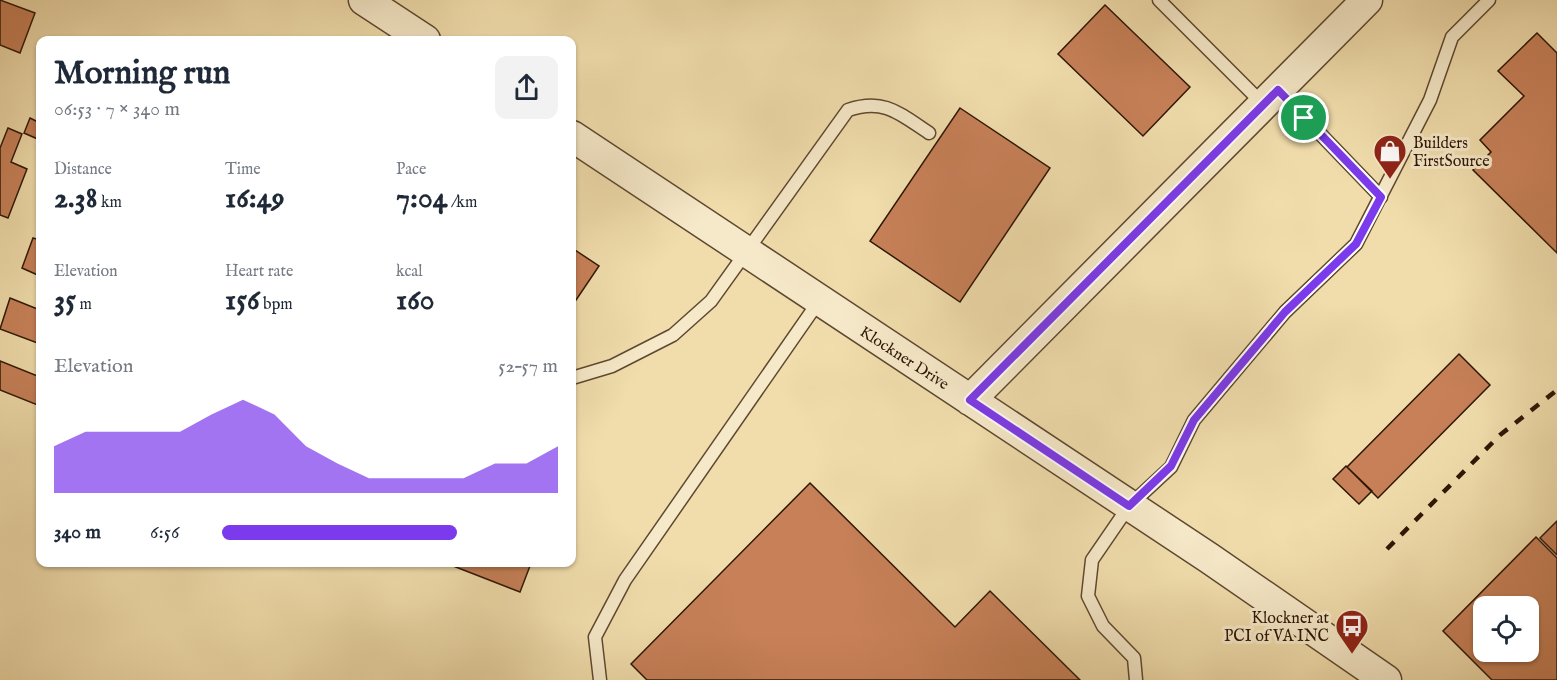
<!DOCTYPE html>
<meta charset="utf-8">
<style>
:root{--surface:#fff;--page:#f2f2f3;--text:#1f2937;--muted:#747a83;--accent:#7c3aed}
body{margin:0;font-family:"IM FELL English",serif;background:var(--page);color:var(--text);height:100vh;display:flex;flex-direction:column;font-size:22px;white-space:nowrap}
*{box-sizing:border-box;margin:0}
p{font-size:20px;color:var(--muted)}
.icon{flex:none;width:33px;height:33px;fill:none;stroke:currentColor;stroke-width:2;stroke-linecap:round;stroke-linejoin:round}
.map{position:relative;flex:1;overflow:hidden}
.drawer{position:absolute;left:36px;top:36px;width:540px;height:531px;display:flex;flex-direction:column;background:var(--surface);border-radius:12px;box-shadow:0 2px 4px #0004}
.drawer>*{flex:none}
.tools{position:absolute;left:1473px;top:596px;display:grid;gap:12px}
.tools a{display:grid;place-items:center;width:66px;height:66px;border-radius:12px;background:var(--surface);box-shadow:0 2px 4px #0004;font-size:30px}
.pin{position:absolute;display:grid;place-items:center;width:51px;height:51px;color:#fff;margin:-26px;border:3px solid #fff;border-radius:50%;box-shadow:0 2px 6px #0007}
.round{display:grid;place-items:center;flex:none;width:63px;height:63px;border-radius:12px;background:var(--page)}
.head{display:flex;align-items:center;justify-content:space-between;height:102px;padding:0 18px}
h1{font-size:33px;font-weight:700;line-height:45px}
.figures{display:grid;grid-template-columns:repeat(3,1fr);gap:9px;height:102px;padding:6px 18px}
.figures div{display:grid;align-content:center}
.figures b{font-size:30px;font-weight:700}
.figures small{font-size:16px;font-weight:400}
.figures p{font-size:16px}
.chart{height:168px;padding:12px 18px}
.chart p{display:flex;justify-content:space-between}
.chart svg{width:100%;height:108px;margin-top:6px;fill:var(--accent);opacity:.7}
ul{padding:0 18px;list-style:none;font-size:20px}
li{display:grid;grid-template-columns:96px 72px 1fr;align-items:center;height:45px}
li i{height:15px;border-radius:8px;background:var(--accent)}
.map>svg:first-child{display:block}
.building{fill:#c78058;stroke:#2d1606;stroke-width:1.5;fill-rule:evenodd}
.lines{fill:none;stroke-linecap:round;stroke-linejoin:round}
.service-casing{stroke:#5e4830;stroke-width:15}
.tertiary-casing{stroke:#5e4830;stroke-width:33}
.service{stroke:#f6e9c9;stroke-width:12}
.tertiary{stroke:#f6e9c9;stroke-width:30}
.rail{stroke:#2d1606;stroke-width:4.5;stroke-dasharray:10 10;stroke-linecap:butt}
.route-casing{stroke:#fff;stroke-width:12}
.route{stroke:#7c3aed;stroke-width:8}
.labels{text-anchor:middle;stroke-width:6;stroke-linejoin:round;paint-order:stroke}
.poi-label{font-size:16px;fill:#2d1606;stroke:#f6e9c9;text-anchor:start}
.street-label{font-size:16px;fill:#2d1606;stroke:#f6e9c9}
</style>
<div class="map">
<svg width="1557" height="680" viewBox="0 0 1557 680">
<rect width="100%" height="100%" fill="#f1ddac"/>
<filter id="stains"><feTurbulence type="fractalNoise" baseFrequency=".00333" numOctaves="4"/><feColorMatrix values="0 0 0 0 .2 0 0 0 0 .09 0 0 0 0 .02 0 0 0 .5 -.17"/></filter>
<radialGradient id="worn" r=".72"><stop offset=".6" stop-color="#630" stop-opacity="0"/><stop offset="1" stop-color="#630" stop-opacity=".3"/></radialGradient>
<path class="building" d="M0,0L35,13L20,53L0,45Z
M1105,5L1190,87L1143,136L1058,54Z
M1537,33L1557,53V253L1473,170L1491,152L1480,140L1524,96L1498,71Z
M960,108L1050,168L960,302L870,241Z
M30,118L40,123V140L24,133Z
M8,128L22,134L11,162L27,169L8,218L0,215V148Z
M33,238L40,240V276L22,268Z
M572,248L599,266L572,306Z
M10,298L40,310V344L0,329Z
M1459,354L1490,385L1378,498L1347,467Z
M0,361L40,377V406L0,390Z
M1346,466L1372,491L1359,504L1333,479Z
M810,483L955,627L990,591L1080,680H647L631,664Z
M1557,521V555L1540,538Z
M1536,537L1557,558V680H1492L1443,631ZM1484,606H1528V651H1484Z
M443,562H521L530,566L520,592Z"/>
<g class="lines">
<g class="service-casing">
<path id="service" d="M1159,0L1263,104
M1278,90L1381,197
M572,378L612,366L673,335L711,301L848,110C884,98 899,113 929,133
M600,680L595,637L625,580L819,301
M1136,680L1134,658L1103,626L1088,596L1092,560L1129,506L1171,467L1194,420L1285,312L1356,244L1430,100L1452,37L1489,0"/>
</g>
<g class="tertiary-casing">
<path id="tertiary" d="M364,0L425,40
M572,136L1209,558L1386,680
M970,400L1367,0"/>
</g>
<use href="#service" class="service"/>
<use href="#tertiary" class="tertiary"/>
<path class="rail" d="M1387,549L1500,435L1557,390"/>
</g>
<g class="lines">
<g class="route-casing">
<path id="route" d="M1278,90L1381,197L1356,244L1285,312L1194,420L1171,466L1129,506L970,400Z"/>
</g>
<use href="#route" class="route"/>
</g>
<defs>
<g id="shop-pin" transform="scale(1.725)"><path d="M0 17L-7.5 6A9.5 9.5 0 1 1 7.5 6Z" fill="#8f2418" stroke="#f6e9c9"/><path d="M-5-2.5h2.3a2.7 3.5 0 0 1 5.4 0H5L5.5 6h-11ZM-1.5-2.5h3a1.5 2.3 0 0 0-3 0Z" fill="#fff"/></g>
<g id="bus-pin" transform="scale(1.725)"><path d="M0 17L-7.5 6A9.5 9.5 0 1 1 7.5 6Z" fill="#8f2418" stroke="#f6e9c9"/><path d="M-5-6H5V4H4V6H2V4H-2V6H-4V4H-5ZM-3.5-4V0h7V-4ZM-3.5 1.2v1.5H-2V1.2ZM2 1.2v1.5H3.5V1.2Z" fill="#fff"/></g>
</defs>
<g fill-rule="evenodd">
<use href="#shop-pin" x="1390" y="151"/>
<use href="#bus-pin" x="1352" y="626"/>
</g>
<g class="labels">
<g class="poi-label">
<text x="1413" y="148">Builders<tspan x="1413" dy="18">FirstSource</tspan></text>
<text x="1329" y="623" text-anchor="end">Klockner at<tspan x="1329" dy="18">PCI of VA INC</tspan></text>
</g>
<g class="street-label">
<text transform="translate(905 357) rotate(33)" y="6">Klockner Drive</text>
</g>
</g>
<rect width="100%" height="100%" filter="url(#stains)"/>
<rect width="100%" height="100%" fill="url(#worn)"/>
</svg>
<div class="tools">
<a><svg class="icon" aria-label="locate" viewBox="0 0 24 24"><circle cx="12" cy="12" r="6"/><path d="M12 2v4M12 18v4M2 12h4M18 12h4"/></svg></a>
</div>
<div class="pin" style="left:1304px;top:118px;background:#1e9e55"><svg class="icon" aria-label="arrive" viewBox="0 0 24 24"><path d="M6 21V4h12l-3 4 3 4H6"/></svg></div>
<section class="drawer">
<div class="head"><div><h1>Morning run</h1><p>06:53 · 7 × 340 m</p></div><a class="round"><svg class="icon" aria-label="share" viewBox="0 0 24 24"><path d="M12 15V3M7 8l5-5 5 5M5 13v7h14v-7"/></svg></a></div>
<div class="figures">
<div><p>Distance</p><b>2.38<small> km</small></b></div>
<div><p>Time</p><b>16:49</b></div>
<div><p>Pace</p><b>7:04<small> /km</small></b></div>
</div>
<div class="figures">
<div><p>Elevation</p><b>35<small> m</small></b></div>
<div><p>Heart rate</p><b>156<small> bpm</small></b></div>
<div><p>kcal</p><b>160</b></div>
</div>
<div class="chart"><p><span>Elevation</span>52–57 m</p>
<svg viewBox="0 0 160 44" preserveAspectRatio="none"><path d="M0 44V25L10 19L20 19L30 19L40 19L50 12L60 6L70 12L80 25L90 32L100 38L110 38L120 38L130 38L140 32L150 32L160 25V44z"/></svg>
</div>
<ul>
<li><b>340 m</b>6:56<i style="width:70%"></i></li>
</ul>
</section>
</div>
